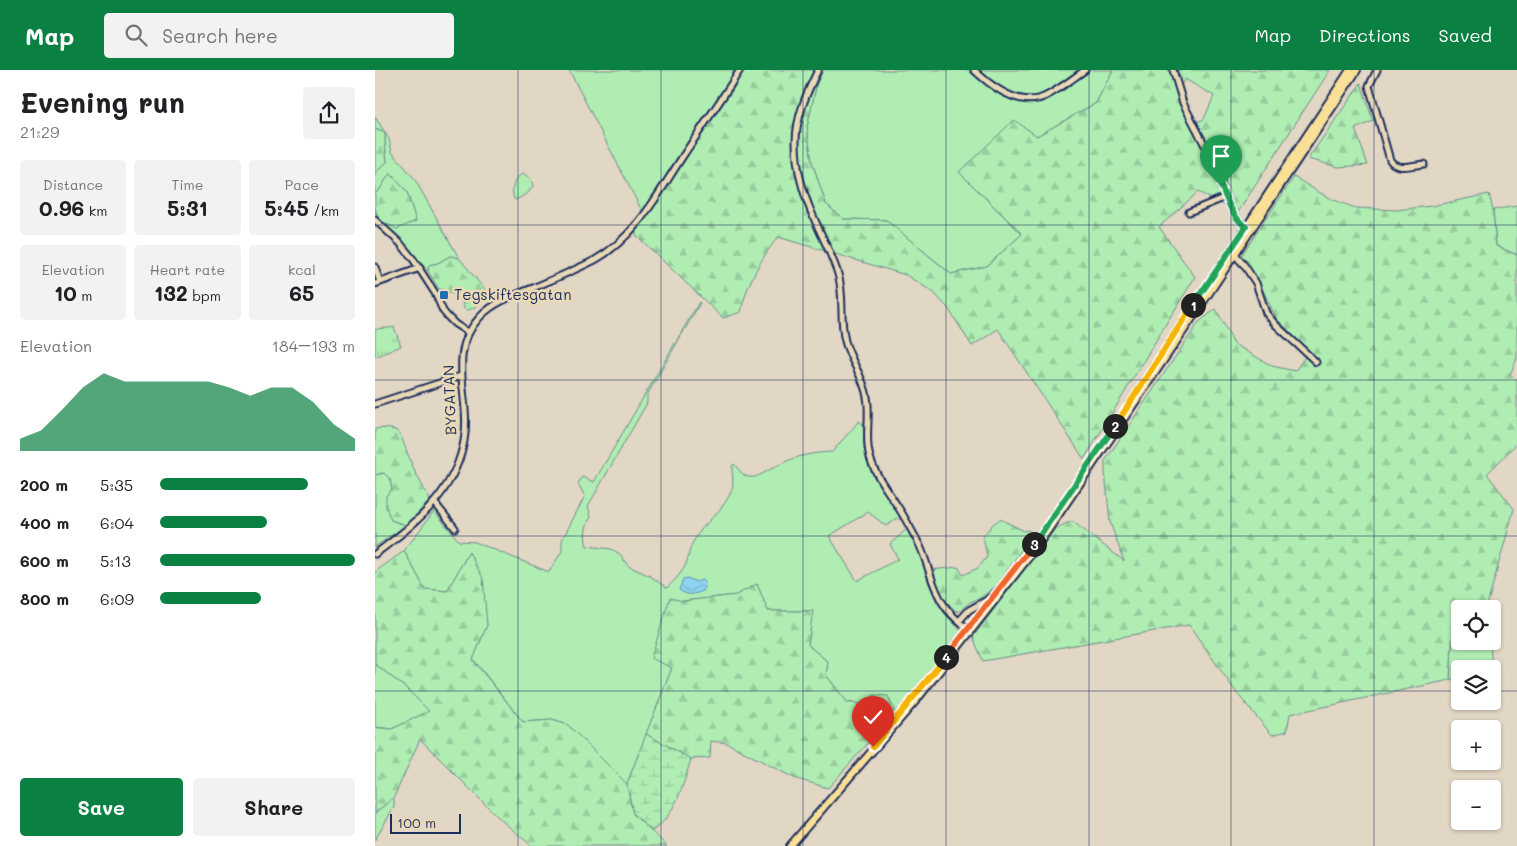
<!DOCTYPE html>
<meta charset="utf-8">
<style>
:root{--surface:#fff;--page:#f2f2f2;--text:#202124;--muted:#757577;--accent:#0b8043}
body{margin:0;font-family:Mali,sans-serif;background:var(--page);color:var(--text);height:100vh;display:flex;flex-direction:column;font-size:19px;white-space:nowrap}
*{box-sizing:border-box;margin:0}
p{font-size:16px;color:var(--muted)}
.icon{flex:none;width:28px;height:28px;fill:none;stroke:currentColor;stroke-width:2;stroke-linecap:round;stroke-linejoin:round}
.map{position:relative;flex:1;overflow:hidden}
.panel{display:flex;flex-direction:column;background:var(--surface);width:375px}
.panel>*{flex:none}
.tools{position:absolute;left:1076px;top:530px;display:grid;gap:10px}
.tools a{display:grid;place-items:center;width:50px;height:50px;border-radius:5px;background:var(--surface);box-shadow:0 1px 4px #0004;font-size:25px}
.scale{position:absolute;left:15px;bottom:12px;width:71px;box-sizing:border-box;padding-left:5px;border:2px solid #1b2f5e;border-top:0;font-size:14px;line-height:18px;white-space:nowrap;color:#1b2f5e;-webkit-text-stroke:4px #ead9b6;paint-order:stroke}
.pin{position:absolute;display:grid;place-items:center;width:42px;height:42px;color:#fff;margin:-51px -21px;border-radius:50% 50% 50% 0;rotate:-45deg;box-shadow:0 0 5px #0007}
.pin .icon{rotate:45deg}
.km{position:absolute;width:25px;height:25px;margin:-12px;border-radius:50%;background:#222;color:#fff;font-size:14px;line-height:25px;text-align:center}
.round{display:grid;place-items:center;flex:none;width:52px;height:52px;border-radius:5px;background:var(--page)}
.summary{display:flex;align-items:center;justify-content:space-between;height:85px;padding:0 20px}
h1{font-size:28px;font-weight:700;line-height:38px}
.metrics{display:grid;grid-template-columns:repeat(3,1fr);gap:8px;height:85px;padding:5px 20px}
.metrics div{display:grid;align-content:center;border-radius:5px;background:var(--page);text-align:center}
.metrics b{font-size:21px;font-weight:700}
.metrics small{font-size:14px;font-weight:400}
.metrics p{font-size:14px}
.chart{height:140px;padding:10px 20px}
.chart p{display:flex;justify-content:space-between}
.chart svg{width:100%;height:90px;margin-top:5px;fill:var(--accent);opacity:.7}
.action{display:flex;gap:10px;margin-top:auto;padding:10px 20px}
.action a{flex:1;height:58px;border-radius:5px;background:var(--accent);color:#fff;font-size:20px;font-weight:700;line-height:58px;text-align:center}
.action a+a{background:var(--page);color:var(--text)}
ul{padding:0 20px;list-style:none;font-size:16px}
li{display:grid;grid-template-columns:80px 60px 1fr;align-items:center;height:38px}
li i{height:12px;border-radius:6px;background:var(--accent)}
header{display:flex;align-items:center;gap:30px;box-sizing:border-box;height:70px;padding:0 25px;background:var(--accent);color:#fff}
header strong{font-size:24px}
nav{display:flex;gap:28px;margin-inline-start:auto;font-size:18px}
.search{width:350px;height:45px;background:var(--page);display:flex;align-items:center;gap:12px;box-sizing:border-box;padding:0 18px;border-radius:5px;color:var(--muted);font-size:19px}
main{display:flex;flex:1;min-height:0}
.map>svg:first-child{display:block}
.grass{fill:#b0edb3;stroke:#668e88}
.forest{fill:url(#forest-firs);stroke:#668e88;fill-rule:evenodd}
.wetland{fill:url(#wetland-marsh);stroke:#668e88}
.park{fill:url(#park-tufts);stroke:#668e88}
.water{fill:url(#water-waves);stroke:#5f91b5}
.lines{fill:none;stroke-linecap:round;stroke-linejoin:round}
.minor-casing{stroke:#1b2f5e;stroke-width:9}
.major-casing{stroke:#1b2f5e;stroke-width:10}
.minor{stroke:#ead9b6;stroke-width:5}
.major{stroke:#fadf96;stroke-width:6}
.split-1-casing{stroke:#fff;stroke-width:10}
.split-2-casing{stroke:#fff;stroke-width:10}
.split-3-casing{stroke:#fff;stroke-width:10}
.split-4-casing{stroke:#fff;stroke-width:10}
.split-5-casing{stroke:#fff;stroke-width:10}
.split-1{stroke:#22a559;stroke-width:6}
.split-2{stroke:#f5b400;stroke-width:6}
.split-3{stroke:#22a559;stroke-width:6}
.split-4{stroke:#f0652b;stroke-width:6}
.split-5{stroke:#f5b400;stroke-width:6}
.grid{fill:none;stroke:#1b2f5e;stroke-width:1;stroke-opacity:0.55}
.poi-dot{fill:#1f6fb2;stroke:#ead9b6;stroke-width:2}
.labels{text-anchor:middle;stroke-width:5;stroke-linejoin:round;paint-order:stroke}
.poi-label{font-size:15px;fill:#1b2f5e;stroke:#ead9b6;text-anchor:start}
.street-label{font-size:15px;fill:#1b2f5e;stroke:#ead9b6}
</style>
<header>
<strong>Map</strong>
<div class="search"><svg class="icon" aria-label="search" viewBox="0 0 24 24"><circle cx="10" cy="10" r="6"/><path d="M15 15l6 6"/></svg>Search here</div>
<nav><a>Map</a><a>Directions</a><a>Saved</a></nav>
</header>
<main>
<section class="panel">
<div class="summary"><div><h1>Evening run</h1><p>21:29</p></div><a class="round"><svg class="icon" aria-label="share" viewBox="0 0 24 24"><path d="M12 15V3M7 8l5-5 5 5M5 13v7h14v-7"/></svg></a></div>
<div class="metrics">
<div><p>Distance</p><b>0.96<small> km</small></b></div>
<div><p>Time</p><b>5:31</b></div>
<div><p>Pace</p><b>5:45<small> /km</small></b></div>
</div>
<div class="metrics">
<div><p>Elevation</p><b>10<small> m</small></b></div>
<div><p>Heart rate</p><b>132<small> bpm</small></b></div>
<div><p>kcal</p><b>65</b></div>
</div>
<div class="chart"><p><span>Elevation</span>184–193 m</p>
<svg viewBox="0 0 160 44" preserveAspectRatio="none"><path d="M0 44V38L10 34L20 24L30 13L40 6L50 10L60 10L70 10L80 10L90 10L100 13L110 17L120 13L130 13L140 20L150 31L160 38V44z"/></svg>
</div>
<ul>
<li><b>200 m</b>5:35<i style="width:76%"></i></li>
<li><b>400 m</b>6:04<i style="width:55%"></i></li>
<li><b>600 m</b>5:13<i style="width:100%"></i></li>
<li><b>800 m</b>6:09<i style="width:52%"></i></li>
</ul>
<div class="action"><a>Save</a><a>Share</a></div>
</section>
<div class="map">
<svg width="1142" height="776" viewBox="0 0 1142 776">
<defs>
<pattern id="forest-firs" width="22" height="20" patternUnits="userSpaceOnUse" patternTransform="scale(1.25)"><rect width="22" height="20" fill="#b0edb3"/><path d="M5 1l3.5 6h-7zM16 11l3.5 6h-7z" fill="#97cc9c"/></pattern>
<pattern id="wetland-marsh" width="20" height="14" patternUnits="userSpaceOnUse" patternTransform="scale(1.25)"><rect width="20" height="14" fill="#b0edb3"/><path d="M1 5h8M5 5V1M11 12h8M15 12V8" fill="none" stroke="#97cc9c"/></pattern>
<pattern id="park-tufts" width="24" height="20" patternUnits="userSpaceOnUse" patternTransform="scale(1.25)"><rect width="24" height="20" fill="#b0edb3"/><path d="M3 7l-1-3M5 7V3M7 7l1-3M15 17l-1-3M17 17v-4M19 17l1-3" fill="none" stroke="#97cc9c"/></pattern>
<pattern id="water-waves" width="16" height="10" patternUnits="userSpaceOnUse" patternTransform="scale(1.25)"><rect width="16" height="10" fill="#8dd3ef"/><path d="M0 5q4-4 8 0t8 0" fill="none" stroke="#79b5cf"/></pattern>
</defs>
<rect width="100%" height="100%" fill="#e2d6c4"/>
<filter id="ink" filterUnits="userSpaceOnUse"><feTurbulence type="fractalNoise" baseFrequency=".02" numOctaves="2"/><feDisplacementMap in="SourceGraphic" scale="10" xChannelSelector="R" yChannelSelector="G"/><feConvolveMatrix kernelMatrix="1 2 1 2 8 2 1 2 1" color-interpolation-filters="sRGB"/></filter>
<g filter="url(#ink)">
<path class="grass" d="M194,0H358L356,7L267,141Z
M448,0H738L721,33L662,66L584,102L647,164L612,196L576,204L511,150L468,149L451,134L437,92L432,57L442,13Z
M0,47L14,69L17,82L39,108L84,188L75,186L63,193L54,195L53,201L31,175L0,148V138L4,150L41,151L32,122L15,103L5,119L0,124V103L12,92L10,75V63L0,59Z
M148,104C154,106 157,110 158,116L153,123L141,130L139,129C136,119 138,108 148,104Z
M1142,136V185L1121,176L1118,140Z
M324,232L325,233L272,325V333L213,436L216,447C210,455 209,467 212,476L236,479L245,484L253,496L275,506L292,518C299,511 307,503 311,494C314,487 314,478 318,472C328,452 350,441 357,419C359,413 357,403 357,396L359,394C363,399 368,406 374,407C381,409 390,402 396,399C417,387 433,383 457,382L484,351L488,354C489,361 488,370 489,377C492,401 513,427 525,447L511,456L493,442L454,466L482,511L523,489L515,474L532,459L544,481L555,516L562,532L570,544L586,561L520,643L512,626L490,635L472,632L451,605L453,592L433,575L437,541H393L382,514L362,525L308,531L297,598L252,714L193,655L177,650L148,652L98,589L112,555L94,482L72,521L50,519L29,481L59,441L84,471L100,472L174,502L187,481V470L210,426L203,414L207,407L219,412Z
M9,403L15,409L17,419L11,426L16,450L31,455L0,477V405Z
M1085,556V571H1115L1117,599H1085V607L1075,610L1078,558Z
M0,594L31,618L55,641L17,659L0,657Z
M19,727V737L0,770V743Z"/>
<path class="forest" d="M358,0H448L442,13L432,57L437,92L451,134L468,149L511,150L576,204L612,196L647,164L584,102L639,50L662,66L721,33L738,0H955L863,142L823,122L784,157L820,207C782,267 747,328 709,389L623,259L597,276L573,238L558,222L531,205L403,167C386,188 371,215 366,242L348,248L261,165V161L363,12L356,7ZM810,9L839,26L829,49L818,54L804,18Z
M986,13L998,51L980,59L993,95L963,97L933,89Z
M0,59L10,63V75L12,92L0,103Z
M15,103L32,122L41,151L22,159L4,150L0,138V124L5,119Z
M919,107L952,127L980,138L1021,140L1057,136L1114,124L1118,140L1121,176L1142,185V288L1135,305L1142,310V373L1112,404L1139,439L1111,539H1085V556L1078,558L1075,610L915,644L912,661L897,665L861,622L814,555L608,591L598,567L680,459L697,451L749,491L735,452L730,402V391L824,252L841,239L859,274L897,296L920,301L934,281L901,248L886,216L866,186Z
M75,186L84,188L115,226L98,238L91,241L89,238L85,227L63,218L53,201L54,195L63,193Z
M11,358L20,360L25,364L39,400L55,430L31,455L16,450L11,437V426L17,419L15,409L9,403L0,405V359Z
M625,449L649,461L653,460L658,464L621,516L605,528L595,532L583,542C568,532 562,516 556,500L583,497L588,505L603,498L612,487L608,466L618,454Z
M29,481L50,519L72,521L94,482L108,508L112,555L98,590L148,652L177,650L193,655L252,714L258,744L292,776H157L125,749L45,669L19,727L0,743V657L17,659L54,641L31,618L0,594V502Z
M382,514L393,541H438L433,575L453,592L451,605L472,632L490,635L499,625L513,626L520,643L453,718L419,708L352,673L336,671L335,688L316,689L271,664L297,598L276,588L295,528L308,531L361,525Z"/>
<path class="wetland" d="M271,664L316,689C308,715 301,745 277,761L258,744L252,714Z"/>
<path class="park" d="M19,257L26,276L0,287V260C7,257 12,259 19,257Z"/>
<path class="water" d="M312,508L322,512L326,510L329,511L330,517L328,521C318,525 313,526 304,520L308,509Z"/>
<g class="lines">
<g class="minor-casing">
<path id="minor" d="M443,0C432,22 421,47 421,72C421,98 428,124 439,148C447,167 457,185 463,204C470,226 464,249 470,271C475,291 489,307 492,327C496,347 489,368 495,387C500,405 513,421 523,437C531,449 538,463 545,476C554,496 557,518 569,535C576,546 587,554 596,562
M599,0C617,17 645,39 671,26C685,19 697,9 710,0
M798,0L808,33L838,91L851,127L814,142
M1002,0L994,16L1015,90C1022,101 1037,95 1049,94
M851,127C856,139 860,149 871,157
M0,150L25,173L38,189L60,223L68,241L72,246L80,254L94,263
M860,185L869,195L881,213L891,243L901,255L941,292
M0,197L5,212
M0,214L45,198
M0,334L86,306
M59,432L80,458
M0,484C40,455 80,422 89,371C97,328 70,284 105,247C119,232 140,225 158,218C179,209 200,200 220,190C261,167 283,124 308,86C327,57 347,29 365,0
M584,551L594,540L612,530L627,517"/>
</g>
<g class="major-casing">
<path id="major" d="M754,335L975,0
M415,776L543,628L660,479L828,232L982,0"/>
</g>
<use href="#minor" class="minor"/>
<use href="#major" class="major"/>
</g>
</g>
<g class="lines" filter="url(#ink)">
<g class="split-1-casing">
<path id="split-1" d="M818,235L871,157C857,147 853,131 846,116"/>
</g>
<g class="split-2-casing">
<path id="split-2" d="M740,356L818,235"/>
</g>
<g class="split-3-casing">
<path id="split-3" d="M659,474L740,356"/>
</g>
<g class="split-4-casing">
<path id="split-4" d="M571,587L659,474"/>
</g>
<g class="split-5-casing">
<path id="split-5" d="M498,677L571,587"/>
</g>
<use href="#split-1" class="split-1"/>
<use href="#split-2" class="split-2"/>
<use href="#split-3" class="split-3"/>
<use href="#split-4" class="split-4"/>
<use href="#split-5" class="split-5"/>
</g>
<path class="grid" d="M143,0V776M286,0V776M428,0V776M571,0V776M714,0V776M856,0V776M999,0V776M0,155H1142M0,310H1142M0,466H1142M0,621H1085M1118,621H1142"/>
<rect class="poi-dot" x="64" y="220" width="10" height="10" rx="2.5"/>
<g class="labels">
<g class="poi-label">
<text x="79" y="230">Tegskiftesgatan</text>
</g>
<g class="street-label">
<text transform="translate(75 330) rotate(-92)" y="5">BYGATAN</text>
</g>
</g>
</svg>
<div class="tools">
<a><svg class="icon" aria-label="locate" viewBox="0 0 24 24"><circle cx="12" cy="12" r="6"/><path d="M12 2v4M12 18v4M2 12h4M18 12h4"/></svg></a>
<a><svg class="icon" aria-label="layers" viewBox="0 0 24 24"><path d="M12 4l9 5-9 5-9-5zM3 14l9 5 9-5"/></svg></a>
<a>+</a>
<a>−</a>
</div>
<div class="scale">100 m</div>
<div class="pin" style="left:846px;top:116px;background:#1e9e55"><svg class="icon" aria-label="arrive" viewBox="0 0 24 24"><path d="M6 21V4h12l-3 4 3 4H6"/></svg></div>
<div class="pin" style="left:498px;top:677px;background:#d93025"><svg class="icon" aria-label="check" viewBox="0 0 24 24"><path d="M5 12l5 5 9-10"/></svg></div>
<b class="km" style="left:818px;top:235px">1</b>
<b class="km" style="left:740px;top:356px">2</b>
<b class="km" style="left:659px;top:474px">3</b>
<b class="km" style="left:571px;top:587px">4</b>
</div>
</main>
